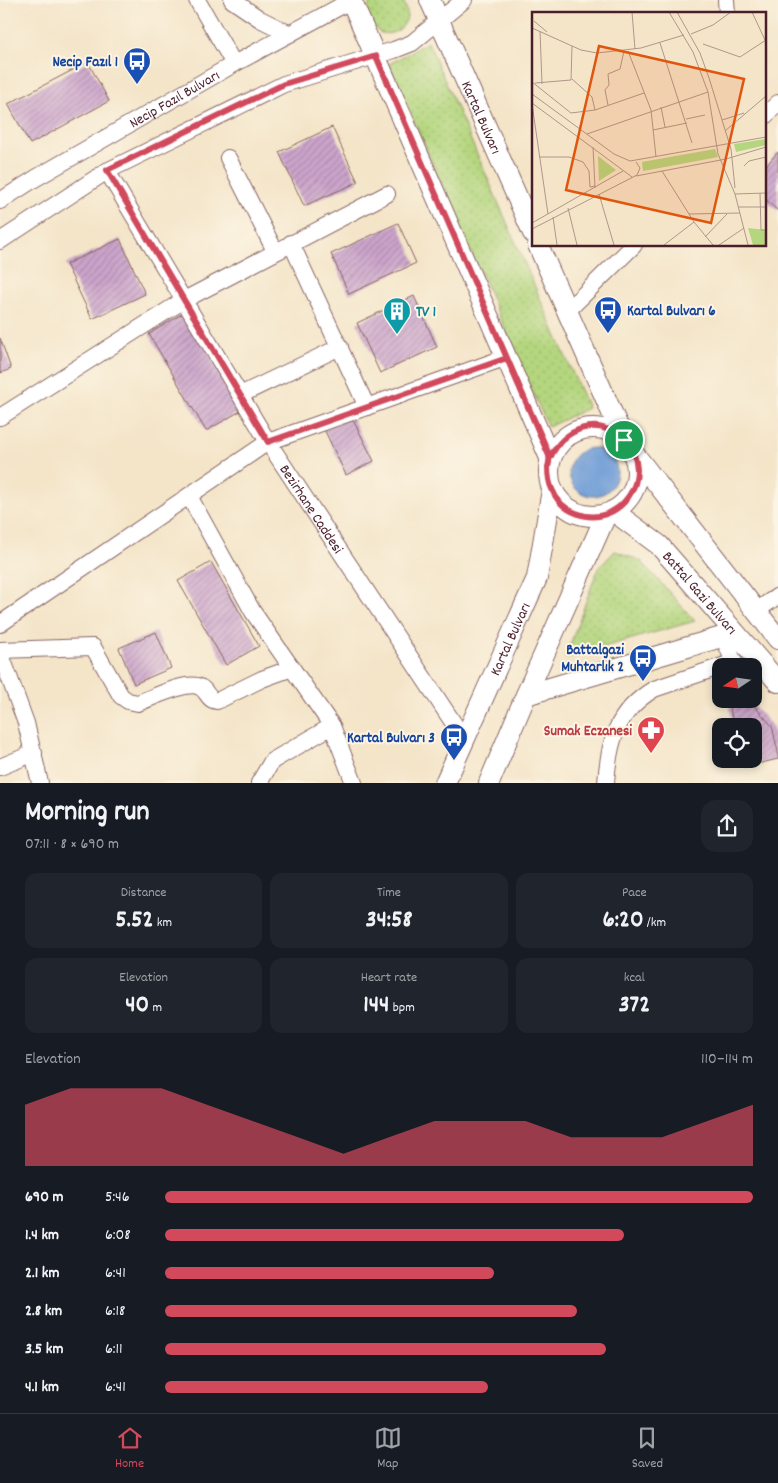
<!DOCTYPE html>
<meta charset="utf-8">
<style>
:root{--surface:#171b24;--page:#20242c;--text:#f1f3f6;--muted:#9ea1a6;--line:#363941;--accent:#d1495b}
body{margin:0;font-family:Dekko,sans-serif;background:var(--page);color:var(--text);height:100vh;display:flex;flex-direction:column;font-size:19px;white-space:nowrap}
*{box-sizing:border-box;margin:0}
p{font-size:16px;color:var(--muted)}
.icon{flex:none;width:28px;height:28px;fill:none;stroke:currentColor;stroke-width:2;stroke-linecap:round;stroke-linejoin:round}
.map{position:relative;height:783px;overflow:hidden}
.side{display:flex;flex-direction:column;background:var(--surface);flex:1}
.side>*{flex:none}
.needle{width:32px;rotate:257deg}
.fabs{position:absolute;left:712px;top:658px;display:grid;gap:10px}
.fabs a{display:grid;place-items:center;width:50px;height:50px;border-radius:10px;background:var(--surface);box-shadow:0 2px 8px #0003;font-size:25px}
.pin{position:absolute;display:grid;place-items:center;width:42px;height:42px;color:#fff;margin:-21px;border:2px solid #fff;border-radius:50%;box-shadow:0 1px 5px #0007}
.round{display:grid;place-items:center;flex:none;width:52px;height:52px;border-radius:15px;background:var(--page)}
.overview{display:flex;align-items:center;justify-content:space-between;height:85px;padding:0 25px}
h1{font-size:28px;font-weight:700;line-height:38px}
.figures{display:grid;grid-template-columns:repeat(3,1fr);gap:8px;height:85px;padding:5px 25px}
.figures div{display:grid;align-content:center;border-radius:12px;background:var(--page);text-align:center}
.figures b{font-size:25px;font-weight:700}
.figures small{font-size:14px;font-weight:400}
.figures p{font-size:14px}
.chart{height:140px;padding:10px 25px}
.chart p{display:flex;justify-content:space-between}
.chart svg{width:100%;height:90px;margin-top:5px;fill:var(--accent);opacity:.7}
ul{padding:0 25px;list-style:none;font-size:16px}
li{display:grid;grid-template-columns:80px 60px 1fr;align-items:center;height:38px}
li i{height:12px;border-radius:6px;background:var(--accent)}
.dock{display:flex;justify-content:space-around;align-items:center;height:70px;border-top:1px solid var(--line);background:var(--surface);font-size:14px;color:var(--muted)}
.dock a{display:grid;justify-items:center;gap:2px}
.dock .selected{color:var(--accent)}
.map>svg:first-child{display:block}
.grass{fill:url(#grass-dots);stroke:#7f7a54}
.water{fill:#6e9cd6;stroke:#5c5e80}
.building{fill:url(#building-hatch)}
.lines{fill:none;stroke-linecap:round;stroke-linejoin:round}
.minor-casing{stroke:#866462;stroke-width:18}
.major-casing{stroke:#866462;stroke-width:22}
.minor{stroke:#fff;stroke-width:16}
.major{stroke:#fff;stroke-width:20}
.route-casing{stroke:#fff;stroke-width:10}
.route{stroke:#d1495b;stroke-width:6}
.labels{text-anchor:middle;stroke-width:4;stroke-linejoin:round;paint-order:stroke}
.transit-label{font-size:15px;font-weight:bold;fill:#164399;stroke:#fcf5e5;text-anchor:end}
.street-label{font-size:15px;fill:#4a1f2b;stroke:#fcf5e5}
.culture-label{font-size:15px;font-weight:bold;fill:#0d838f;stroke:#fcf5e5;text-anchor:start}
.health-label{font-size:15px;font-weight:bold;fill:#be3a42;stroke:#fcf5e5;text-anchor:end}
.inset-road{fill:none;stroke:#b0968a;stroke-width:1}
.view{fill:#e0560e;fill-opacity:0.15;stroke:#e0560e;stroke-width:2.5}
.inset-edge{fill:none;stroke:#4a1f2b;stroke-width:2.5}
</style>
<div class="map">
<svg width="778" height="783" viewBox="0 0 778 783">
<defs>
<pattern id="grass-dots" width="8" height="8" patternUnits="userSpaceOnUse" patternTransform="scale(1.25)"><rect width="8" height="8" fill="#b4d67e"/><path d="M2 2h.1M6 6h.1" fill="none" stroke="#9cb76d" stroke-width="1.8" stroke-linecap="round"/></pattern>
<pattern id="building-hatch" width="6" height="6" patternUnits="userSpaceOnUse" patternTransform="scale(1.25)"><rect width="6" height="6" fill="#cca5cc"/><path d="M-1 1l2-2M0 6l6-6M5 7l2-2" fill="none" stroke="#a886a6"/></pattern>
</defs>
<rect width="100%" height="100%" fill="#fcf5e5"/>
<filter id="ink" filterUnits="userSpaceOnUse"><feTurbulence type="fractalNoise" baseFrequency=".02" numOctaves="2"/><feDisplacementMap in="SourceGraphic" scale="10" xChannelSelector="R" yChannelSelector="G"/><feConvolveMatrix kernelMatrix="1 2 1 2 8 2 1 2 1" color-interpolation-filters="sRGB"/></filter>
<filter id="wash" filterUnits="userSpaceOnUse"><feTurbulence type="fractalNoise" baseFrequency=".0096" numOctaves="4" result="noise"/><feDisplacementMap in="SourceGraphic" scale="20" xChannelSelector="R" yChannelSelector="G"/><feGaussianBlur stdDeviation="1.12" result="paint"/><feColorMatrix in="noise" values="0 0 0 0 0 0 0 0 0 0 0 0 0 0 0 0 0 1.4 0 .05"/><feComposite in="paint" operator="in"/></filter>
<g filter="url(#wash)">
<rect width="100%" height="100%" fill="#f4e5c9"/>
<path class="grass" d="M372,0H402C421,26 382,48 370,22C366,14 367,7 372,0Z
M428,42L588,408L548,427L389,64Z
M615,551L641,561L695,621L565,658L598,569Z"/>
<path class="water" d="M569 472a24 24 0 1 1 48 0a24 24 0 1 1-48 0Z"/>
<g id="blocks">
<path class="building" d="M88,62L109,101L30,144L8,104Z
M332,127L358,182L304,206L279,152Z
M778,152V211L764,198V168Z
M398,223L416,263L349,294L331,254Z
M120,239L145,294L92,319L66,264Z
M414,296L437,347L380,373L357,323Z
M185,312L242,410L206,431L149,334Z
M0,338L11,369L0,373Z
M351,416L374,461L346,475L324,429Z
M211,562L259,646L226,665L178,581Z
M156,632L171,668L134,684L119,648Z
M749,700L772,726L778,752V759L744,767L742,759H754V726H734L729,705Z"/>
</g>
</g>
<g filter="url(#ink)">
<use href="#blocks" fill-opacity="0" stroke="#866462" stroke-width="1"/>
<g class="lines">
<g class="minor-casing">
<g id="minor">
<path d="M197,0L234,64"/>
<path d="M232,0L260,19L290,34"/>
<path d="M726,0L727,14"/>
<path d="M764,117L778,103"/>
<path d="M228,158L275,251"/>
<path id="s1" d="M107,171L268,442L464,739"/>
<path id="s2" d="M0,201L36,178L234,64L352,0"/>
<path d="M0,241L107,171L284,84L394,50L412,43L464,0"/>
<path d="M291,243L367,407"/>
<path d="M567,311L634,245"/>
<path d="M240,395L340,347"/>
<path d="M0,417L184,300L387,194"/>
<path d="M189,496L253,612L332,726L354,783"/>
<path d="M756,611L778,596"/>
<path d="M0,624L268,442L507,357"/>
<path d="M0,650L93,647L121,696L128,701L138,703C152,698 187,680 200,687C208,691 207,700 217,701L262,679L292,668"/>
<path d="M0,652L26,723L40,783"/>
<path d="M0,767L34,753"/>
<path d="M259,783L272,761L332,726"/>
<path d="M606,783C609,741 616,712 654,689L734,662L723,637"/>
</g>
</g>
<g class="major-casing">
<g id="major">
<path d="M351,0L550,458"/>
<path id="s3" d="M430,0L533,233"/>
<path d="M538,245L624,440"/>
<circle cx="593" cy="472" r="44"/>
<path d="M635,455L778,639"/>
<path id="s4" d="M613,511L659,545L778,682"/>
<path d="M526,695L735,633"/>
<path id="s5" d="M445,783L537,578L552,490"/>
<path d="M489,783L526,695L606,515"/>
</g>
</g>
<use href="#minor" class="minor"/>
<use href="#major" class="major"/>
</g>
</g>
<g class="lines" filter="url(#ink)">
<g class="route-casing">
<path id="route" d="M624,440C598,415 564,428 550,458L507,358L268,442L107,170L284,84L376,56L507,358C516,380 526,402 536,424C540,435 546,445 549,456C550,460 549,463 548,467C548,474 549,483 552,489C556,500 565,509 576,513C619,531 658,474 624,440"/>
</g>
<use href="#route" class="route"/>
</g>
<defs>
<g id="bus-pin" transform="scale(1.4375)"><path d="M0 17L-7.5 6A9.5 9.5 0 1 1 7.5 6Z" fill="#1a4fb4" stroke="#fcf5e5"/><path d="M-5-6H5V4H4V6H2V4H-2V6H-4V4H-5ZM-3.5-4V0h7V-4ZM-3.5 1.2v1.5H-2V1.2ZM2 1.2v1.5H3.5V1.2Z" fill="#fff"/></g>
<g id="building-pin" transform="scale(1.4375)"><path d="M0 17L-7.5 6A9.5 9.5 0 1 1 7.5 6Z" fill="#0f9aa8" stroke="#fcf5e5"/><path d="M-4-6H4V6H1V3H-1V6H-4ZM-2.5-4.3h1.7v1.8h-1.7ZM.8-4.3h1.7v1.8H.8ZM-2.5-1h1.7V.8h-1.7ZM.8-1h1.7V.8H.8Z" fill="#fff"/></g>
<g id="pharmacy-pin" transform="scale(1.4375)"><path d="M0 17L-7.5 6A9.5 9.5 0 1 1 7.5 6Z" fill="#e0444e" stroke="#fcf5e5"/><path d="M-2-6h4v4h4v4h-4v4h-4v-4h-4v-4h4Z" fill="#fff"/></g>
</defs>
<g fill-rule="evenodd">
<use href="#bus-pin" x="137" y="61"/>
<use href="#bus-pin" x="608" y="310"/>
<use href="#building-pin" x="397" y="311"/>
<use href="#bus-pin" x="643" y="658"/>
<use href="#pharmacy-pin" x="651" y="730"/>
<use href="#bus-pin" x="454" y="737"/>
</g>
<g class="labels">
<g class="transit-label">
<text x="118" y="66">Necip Fazıl 1</text>
<text x="627" y="315" text-anchor="start">Kartal Bulvarı 6</text>
<text x="624" y="654">Battalgazi<tspan x="624" dy="17">Muhtarlık 2</tspan></text>
<text x="435" y="742">Kartal Bulvarı 3</text>
</g>
<g class="street-label">
<text dy="5" stroke="none"><textPath href="#s2" startOffset="202">Necip Fazıl Bulvarı</textPath></text>
<text dy="5" stroke="none"><textPath href="#s3" startOffset="128">Kartal Bulvarı</textPath></text>
<text dy="5" stroke="none"><textPath href="#s1" startOffset="395">Bezirhane Caddesi</textPath></text>
<text dy="5" stroke="none"><textPath href="#s4" startOffset="120">Battal Gazi Bulvarı</textPath></text>
<text dy="5" stroke="none"><textPath href="#s5" startOffset="158">Kartal Bulvarı</textPath></text>
</g>
<g class="culture-label">
<text x="416" y="316">TV 1</text>
</g>
<g class="health-label">
<text x="632" y="735">Sumak Eczanesi</text>
</g>
</g>
<g transform="translate(532 12)">
<rect width="234" height="234" fill="#f4e5c9"/>
<path d="M234,127V133L204,140L202,132ZM183,137L186,145L111,159L110,150ZM66,144L84,158L67,169ZM216,216L234,218V233H221Z" fill="#b4d67e"/>
<path class="inset-road" d="M100,0L103,37M137,0L161,40L176,80L186,142L203,182L216,233M145,0L168,41L177,66L199,137L203,176M220,0L233,28M2,9L15,20M0,16L49,38L65,41L109,36L152,23M8,19L10,72M159,22L181,13L199,0M128,31L160,131M171,32L208,45L234,28M96,39L119,98L124,145M40,67L60,85L63,98M0,70L39,101L63,98L112,81M3,71L39,68L40,34M0,82L82,142L98,149L234,125M0,91L100,165M0,92L16,202M76,93L73,78L77,73L76,62L88,57L92,39M129,95L133,115M154,107L173,103M190,108L212,101M121,118L155,111M193,119L234,84M55,122L176,80M61,135L63,176M7,145H37L51,150L57,159L58,175L63,174M212,154L217,149L234,145M130,159L162,210L181,233M104,164L194,147L234,135M228,181L229,218H234M67,182L82,233M203,182L234,181M207,195H234M36,196L45,233M157,202L208,201M21,205L25,233M0,211L91,159M0,217L105,163L108,156L104,150M173,225L195,202M132,233L162,210M187,233L212,216"/>
<path class="view" d="M67,34L212,67L179,211L34,178Z"/>
<rect width="234" height="234" class="inset-edge"/>
</g>
</svg>
<div class="fabs">
<a><svg class="needle" viewBox="-14 -14 28 28"><path d="M0-13l5 13h-10z" fill="#e53935"/><path d="M0 13l5-13h-10z" fill="#9ea1a6"/></svg></a>
<a><svg class="icon" aria-label="locate" viewBox="0 0 24 24"><circle cx="12" cy="12" r="6"/><path d="M12 2v4M12 18v4M2 12h4M18 12h4"/></svg></a>
</div>
<div class="pin" style="left:624px;top:440px;background:#1e9e55"><svg class="icon" aria-label="arrive" viewBox="0 0 24 24"><path d="M6 21V4h12l-3 4 3 4H6"/></svg></div>
</div>
<section class="side">
<div class="overview"><div><h1>Morning run</h1><p>07:11 · 8 × 690 m</p></div><a class="round"><svg class="icon" aria-label="share" viewBox="0 0 24 24"><path d="M12 15V3M7 8l5-5 5 5M5 13v7h14v-7"/></svg></a></div>
<div class="figures">
<div><p>Distance</p><b>5.52<small> km</small></b></div>
<div><p>Time</p><b>34:58</b></div>
<div><p>Pace</p><b>6:20<small> /km</small></b></div>
</div>
<div class="figures">
<div><p>Elevation</p><b>40<small> m</small></b></div>
<div><p>Heart rate</p><b>144<small> bpm</small></b></div>
<div><p>kcal</p><b>372</b></div>
</div>
<div class="chart"><p><span>Elevation</span>110–114 m</p>
<svg viewBox="0 0 160 44" preserveAspectRatio="none"><path d="M0 44V14L10 6L20 6L30 6L40 14L50 22L60 30L70 38L80 30L90 22L100 22L110 22L120 30L130 30L140 30L150 22L160 14V44z"/></svg>
</div>
<ul>
<li><b>690 m</b>5:46<i style="width:100%"></i></li>
<li><b>1.4 km</b>6:08<i style="width:78%"></i></li>
<li><b>2.1 km</b>6:41<i style="width:56%"></i></li>
<li><b>2.8 km</b>6:18<i style="width:70%"></i></li>
<li><b>3.5 km</b>6:11<i style="width:75%"></i></li>
<li><b>4.1 km</b>6:41<i style="width:55%"></i></li>
</ul>
</section>
<nav class="dock">
<a class="selected"><svg class="icon" aria-label="home" viewBox="0 0 24 24"><path d="M3 11l9-7 9 7M6 9v11h12V9"/></svg>Home</a>
<a><svg class="icon" aria-label="map" viewBox="0 0 24 24"><path d="M3 6l6-2 6 2 6-2v14l-6 2-6-2-6 2zM9 4v14M15 6v14"/></svg>Map</a>
<a><svg class="icon" aria-label="saved" viewBox="0 0 24 24"><path d="M7 4h10v16l-5-4-5 4z"/></svg>Saved</a>
</nav>
